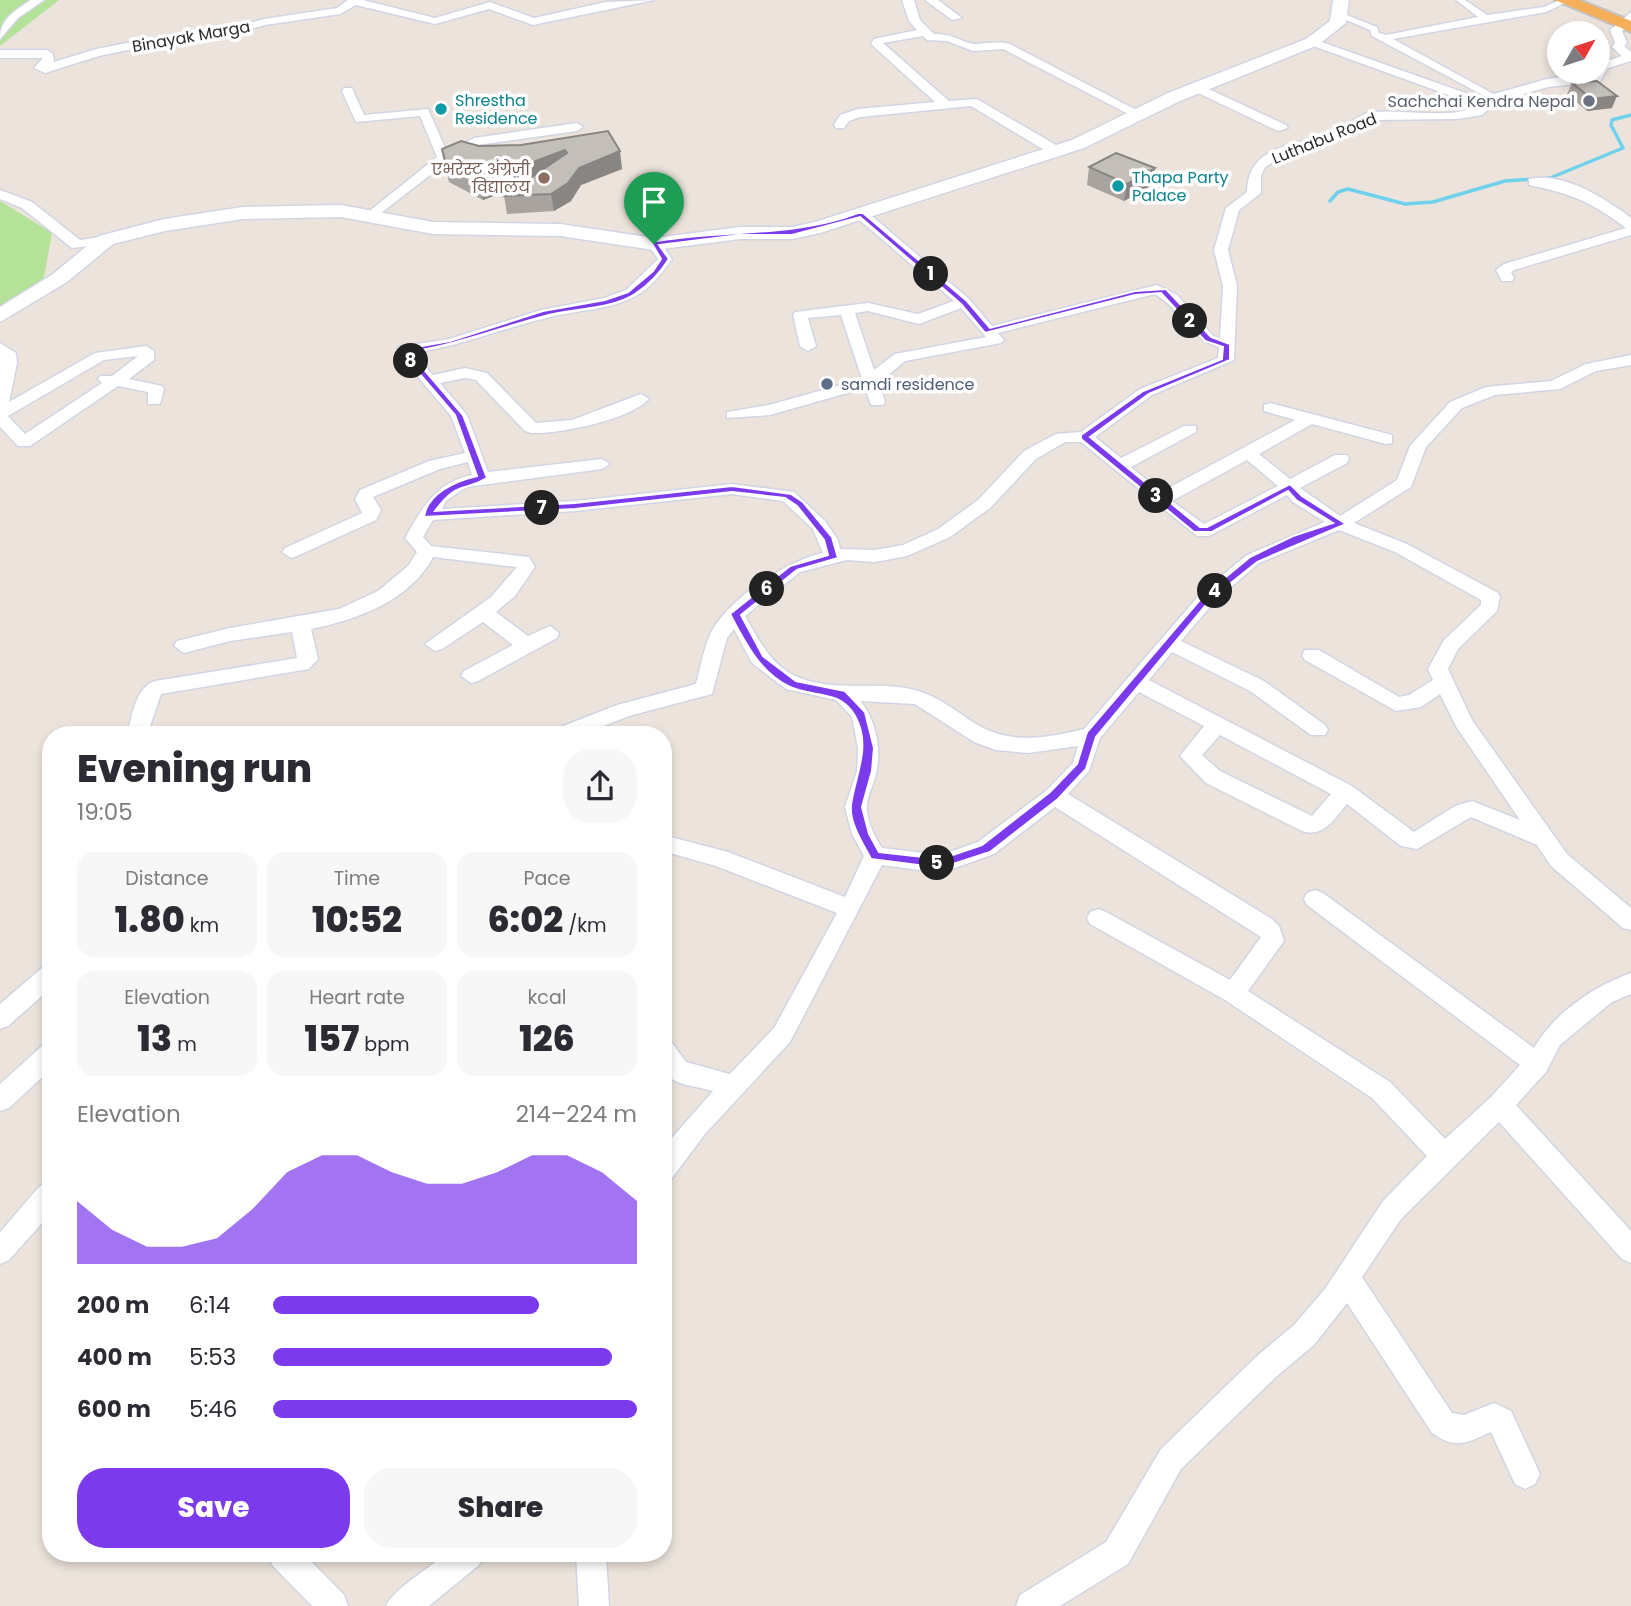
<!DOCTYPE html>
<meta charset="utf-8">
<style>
:root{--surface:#fff;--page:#f7f7f7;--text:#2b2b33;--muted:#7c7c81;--accent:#7c3aed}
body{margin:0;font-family:Poppins,"Noto Sans Devanagari",sans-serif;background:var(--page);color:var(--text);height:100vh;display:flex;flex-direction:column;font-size:26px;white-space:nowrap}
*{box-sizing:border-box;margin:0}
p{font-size:23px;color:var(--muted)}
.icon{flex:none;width:38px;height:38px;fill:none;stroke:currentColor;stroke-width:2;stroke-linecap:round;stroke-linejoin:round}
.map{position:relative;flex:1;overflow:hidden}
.side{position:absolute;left:42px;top:726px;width:630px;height:836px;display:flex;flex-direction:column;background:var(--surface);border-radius:28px;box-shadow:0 4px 10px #0003}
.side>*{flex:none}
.needle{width:46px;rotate:51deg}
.fabs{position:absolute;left:1547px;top:21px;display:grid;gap:14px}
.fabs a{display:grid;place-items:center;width:63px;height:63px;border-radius:50%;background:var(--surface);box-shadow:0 4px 10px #0003;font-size:35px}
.pin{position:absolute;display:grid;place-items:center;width:60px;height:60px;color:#fff;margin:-72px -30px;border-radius:50% 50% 50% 0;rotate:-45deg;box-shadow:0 0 7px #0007}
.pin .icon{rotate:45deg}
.km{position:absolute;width:35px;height:35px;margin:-18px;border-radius:50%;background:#222;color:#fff;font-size:19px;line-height:35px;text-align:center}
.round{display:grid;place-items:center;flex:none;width:74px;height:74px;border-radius:28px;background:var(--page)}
.summary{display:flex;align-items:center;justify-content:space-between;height:119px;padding:0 35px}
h1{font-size:38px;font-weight:800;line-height:52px}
.stats{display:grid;grid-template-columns:repeat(3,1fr);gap:10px;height:119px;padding:7px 35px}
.stats div{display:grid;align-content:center;border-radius:18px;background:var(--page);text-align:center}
.stats b{font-size:35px;font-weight:800}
.stats small{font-size:19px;font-weight:400}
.stats p{font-size:19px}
.chart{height:196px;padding:14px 35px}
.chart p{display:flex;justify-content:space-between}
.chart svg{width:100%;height:126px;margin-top:7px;fill:var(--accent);opacity:.7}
.primary-button{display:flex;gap:14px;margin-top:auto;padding:14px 35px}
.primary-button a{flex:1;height:80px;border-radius:28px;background:var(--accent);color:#fff;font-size:28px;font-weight:800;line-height:80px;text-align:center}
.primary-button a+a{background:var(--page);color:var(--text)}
ul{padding:0 35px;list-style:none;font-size:23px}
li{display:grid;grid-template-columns:112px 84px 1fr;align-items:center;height:52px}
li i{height:18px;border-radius:9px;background:var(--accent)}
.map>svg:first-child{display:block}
.green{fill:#b5e299}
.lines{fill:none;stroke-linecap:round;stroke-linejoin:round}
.stream{stroke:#70d1ed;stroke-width:3.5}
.pedestrian-casing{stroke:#d1d5e3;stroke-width:3}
.minor-casing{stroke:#d1d5e3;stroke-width:3}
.secondary-casing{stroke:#d1d5e3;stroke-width:3}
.trunk-casing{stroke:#c3c3c3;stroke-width:4}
.pedestrian{fill:#fff;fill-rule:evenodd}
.minor{fill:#fff;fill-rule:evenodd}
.secondary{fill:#fff;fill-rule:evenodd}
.trunk{fill:#f5ae5a;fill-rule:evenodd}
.wall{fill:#a9a39f}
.shaded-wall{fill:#898582}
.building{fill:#c4beb9;stroke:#898582;stroke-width:2}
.route{fill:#7c3aed;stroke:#fff;stroke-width:2;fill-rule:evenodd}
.worship-dot{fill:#6b7280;stroke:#fff;stroke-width:2.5}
.culture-dot{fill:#0f9aa8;stroke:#fff;stroke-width:2.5}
.education-dot{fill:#8d6e63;stroke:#fff;stroke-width:2.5}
.service-dot{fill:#5c6f8a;stroke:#fff;stroke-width:2.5}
.labels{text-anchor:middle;stroke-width:7;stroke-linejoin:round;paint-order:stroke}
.far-street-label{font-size:16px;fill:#2a2a2a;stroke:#fff}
.far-culture-label{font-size:16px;fill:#0d838f;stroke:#fff;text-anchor:start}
.far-worship-label{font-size:16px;fill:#5b616d;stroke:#fff;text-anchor:end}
.far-education-label{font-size:16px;fill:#785e54;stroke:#fff;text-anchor:end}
.far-service-label{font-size:16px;fill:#4e5e75;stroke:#fff;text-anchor:start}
</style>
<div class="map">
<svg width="1631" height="1606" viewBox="0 0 1631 1606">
<rect width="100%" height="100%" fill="#ece4dc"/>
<path class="green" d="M0,0H59L0,46Z
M0,201L52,233L42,288L0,309Z"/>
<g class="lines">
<path class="stream" d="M1330,201L1338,192L1348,189L1405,204L1433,202L1505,181L1550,178L1623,148L1611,125L1612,120L1631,115"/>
<g class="pedestrian-casing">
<path id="pedestrian" d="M1456,0H1465L1487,15L1544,7L1560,0L1569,1L1546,12L1393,39L1497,96L1499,98L1494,101L1372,36L1370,30L1337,16L1344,14L1377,27L1379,33L1386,35L1478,17Z"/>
</g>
<g class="minor-casing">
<path id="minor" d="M31,0H44L18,18L0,39C0,19 14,11 31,0Z
M348,0H363L435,18L490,2L534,18L606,2L654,0L533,25L489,9L435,24L356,5L340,14L265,25L224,36L179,39L99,56L45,73L34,68L43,58H0V50H47L53,54L54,62L96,49L179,33L224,30L264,19L337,8Z
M902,0H914L920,20L934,34C953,33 964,44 977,44C989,43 997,41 1010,44L1146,115L1136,118L1003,49L973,51L947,41L927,40L923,36L883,43L949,101L977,99L1061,148V154H1051L971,106L860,117L849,121L844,128H836L834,125L840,115L858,109L935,102L871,44L874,39L917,30L909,21Z
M925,0H938L962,18L952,20Z
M1631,12V21L1622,31L1627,43L1624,46L1631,52V61L1608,68L1600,81L1548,87L1498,101L1482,115L1458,119L1374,120L1342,139L1290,153L1265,167L1261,176V193L1239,210L1228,250L1237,286L1234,360L1152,395L1095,437L1121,458L1184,426H1196V432L1131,467L1161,492L1295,420L1264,411V405L1270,403L1392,435V443L1386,444L1312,424L1259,454L1290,479L1335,455H1347L1349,459L1347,463L1300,488L1340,516L1397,480L1410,446L1450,402L1486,387L1551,381L1586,364L1631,355V365L1596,371L1560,389L1495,395L1462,408L1426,447L1411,487L1354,523L1407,544L1498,593L1500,597L1497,611L1458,649L1448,669L1472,720L1567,854L1631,908V930L1623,928L1551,866L1537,845L1471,817L1417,849L1401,846L1347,804C1334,819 1324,838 1302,831L1206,783L1180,756L1204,726L1139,692L1100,738L1089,771L1068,794L1272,919L1279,926L1284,941L1248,991L1390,1082L1445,1139L1491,1097L1520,1065L1307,905L1304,899L1307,893L1315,890L1323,893L1534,1048C1554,1013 1594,986 1631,973V994L1612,1002L1560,1045L1546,1072L1516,1105L1631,1231V1263L1622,1259L1499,1122L1401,1219L1362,1277L1452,1413L1464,1415L1494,1403L1511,1411L1540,1474L1535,1484L1525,1489L1515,1484L1491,1432C1466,1443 1456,1450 1432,1433L1347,1303L1314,1345L1277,1376L1181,1469L1128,1564L1060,1606H1016L1020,1595L1106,1542L1161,1449L1257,1356L1294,1325L1325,1289L1383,1201L1427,1156L1372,1098L1225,1000L1090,924L1087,918L1090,912L1098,909L1106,912L1230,980L1261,937L1055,807L994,854L941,873L882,865L790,1042L705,1134L672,1178L663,1182V1148L713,1091C671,1080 663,1087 663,1040L672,1043L686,1062L730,1074L774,1028L837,913L716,866L663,851V835L728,852L845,897L864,856L852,834L845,807L857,771L858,748L852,717L836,700L786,689L752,663L734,629L727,638L712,694L629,716L580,735H550L553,730L617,705L696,684C700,669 703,652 709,637C723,602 787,560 823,553L813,529L783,501L732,494L575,511L433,520L423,537L431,546L529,557L535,567L515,596L496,612L528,636L550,626L559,633L557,638L478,681L471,683L461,676L464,671L513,645L483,622L442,649L435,651L425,644L491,597L517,567L433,557C410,601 356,620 311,629L318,659L309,669L161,694L147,735H127C132,717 135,687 155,681L297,658L292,632L230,641L184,653L174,646L177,641L230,628L339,609L378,591L408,566L417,552L405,538C423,507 435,483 472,475L468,462L440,469L373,497L381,510L376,520L297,556L291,558L282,552L285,548L362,513L355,499L360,490L429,461L465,453L451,416L398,353V347L449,339L541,310L604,298L626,290L658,259L647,244L659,241L672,259C662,273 650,289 634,297C608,310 578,310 550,317C504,328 461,346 414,353L433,375L465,368L487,373L536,423L572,420L641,394L649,399C629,420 560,434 531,433L525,431L476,380L465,378L440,383L467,415L488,472L602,459L610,464L602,469L466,487L446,501L442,509L575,501L732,484L794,492L825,521L838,540L840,549L875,550L903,545L938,529L978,500L1024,451L1056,434L1081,432L1140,389L1218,358L1219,347C1189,338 1182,310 1155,294L998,333L1004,340L1001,343L905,361L879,383L885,402L883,405H871L865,388L770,415L727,418V412L769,405L862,379L841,315L808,318L816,346L808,351L800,346L793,315L795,312L868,303L918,314L954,301L856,217V211H866L969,299L992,326L1157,285L1177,295L1213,336L1220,338L1223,286L1214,250L1226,208L1247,192C1248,144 1295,146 1330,134C1345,129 1357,114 1373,112C1406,109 1449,120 1479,106L1308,44V40H1316L1485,100L1490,95L1547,79L1598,72L1600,63L1622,56L1612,47L1615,43L1610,30ZM961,308L986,337L895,354L874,370L855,313L868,311L919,324ZM1065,442H1081L1197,536H1209L1287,495L1293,502L1325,522L1247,555L1201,593L1084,729C1048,738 1010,745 976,724C954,710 937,695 911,689C874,681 836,692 800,678C772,668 759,640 745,616L800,572L847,560L875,562L907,556L950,537L990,508L1036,459ZM1247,460L1278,486L1204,524L1172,501ZM1339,530L1395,552L1481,600V605L1444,640L1428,669L1433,680L1409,695L1399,697L1319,650H1305L1302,655L1305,660L1396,711L1421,707L1440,694L1457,728L1520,820L1472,801L1455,806L1414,832L1352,786L1149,680L1172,652L1250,691L1311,735H1325L1328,730L1325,725L1264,681L1181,641L1215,601L1259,563ZM860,701L915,704L974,742L996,750L1028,753L1078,746L1073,763L1047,790L978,842L941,855L882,848C875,837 866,820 867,806C867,796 874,784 876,774C882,750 876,719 860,701ZM1220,735L1331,794L1312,816L1220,771L1202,755Z
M1198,84L1286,125L1288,128L1278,131L1194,91V85Z
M344,88H352L364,115L428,109L447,152L474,138L577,123L583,127L577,131L477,145L443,165L372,220L367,219V213L437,157L420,116L356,122L342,91Z
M1529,179C1564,172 1605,198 1631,218V235L1514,270L1511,272L1514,278L1512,281H1502L1496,270L1504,264L1626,228C1590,201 1572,194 1529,185Z
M0,190L32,202L80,240L106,236L113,240L106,244L72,248L22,208L0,199Z
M0,343L16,353L17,363L9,402L95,353L146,346L154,351V360L129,379L162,386L164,389L160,404H148V392L118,386L30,446H18L0,427ZM138,356L112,376H100L98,379L102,383L25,434L8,416L104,360Z
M51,964V988L8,1026L0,1029V1004L43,967Z
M51,1043V1069L9,1108L0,1111V1084L42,1046Z
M51,1178V1213L9,1260L0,1264V1232C12,1220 39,1183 51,1178Z
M268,1554H304L344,1595L348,1606H312L272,1565Z
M445,1554H483L479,1565L429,1606H386C393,1589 429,1569 445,1554Z
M576,1554H606L609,1606H579Z"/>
</g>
<g class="secondary-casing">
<path id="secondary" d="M1333,0H1349L1346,23L1318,45L1180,101L1084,148L820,233L792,239H740L654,250L560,236L433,234L341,217L243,219L165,231L113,244L67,282L0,322V307L53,274L99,236L164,219L243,207L341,205L433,222L560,224L654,238L740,227H792L815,222L1072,140L1168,93L1306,39L1330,21Z"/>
</g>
<g class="trunk-casing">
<path id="trunk" d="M1555,0H1579L1631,21V32Z"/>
</g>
<use href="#pedestrian" class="pedestrian"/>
<use href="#minor" class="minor"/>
<use href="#secondary" class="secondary"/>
<use href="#trunk" class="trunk"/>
</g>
<path class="wall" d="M1572,83L1612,108L1587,111L1567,94Z
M608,131L622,169L581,185L571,201L554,211L507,214L504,196L519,186L483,200L449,182L442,149L479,146L521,145Z
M1089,167L1155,168L1152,185L1124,201L1087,185Z"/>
<path class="shaded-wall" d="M1617,96L1612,108L1587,111L1592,99Z
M565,150L567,167L483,200L480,182Z
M620,151L622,169L581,185L571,201L554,211L551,194L579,168Z
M1155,168L1152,185L1124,201L1127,184Z"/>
<path class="building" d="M1597,81L1617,96L1592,99L1572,83Z
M608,131L620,151L579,168L568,183L551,194L504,196L567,153L565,150L480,182L446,165L442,149L461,141L479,146L521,145Z
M1116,153L1155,168L1127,184L1089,167Z"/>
<path class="route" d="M858,213H863L967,301L990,328L1135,291L1166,289L1211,337L1230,344V360L1149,394L1090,437L1200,527H1207L1290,484L1302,496L1346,524L1257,562L1211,599L1096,737L1086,769L1058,799L990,852L941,868L871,859C863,844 849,823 851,805C855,775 872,746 855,716C840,689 813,698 790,687C759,672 745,642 730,614L790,566L828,555L824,540L797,506L785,498L732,492L575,509L424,517C427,493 456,481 477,476L455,415L399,350L450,341L543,311L605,300L628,292L653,271L661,259L651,242C721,229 792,238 858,213ZM860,217L961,304L985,333L1135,295L1161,293L1205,341L1223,347L1222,359L1143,391L1081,435V439L1194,532H1212L1288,491L1296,500L1333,523L1293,536L1250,557L1204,595L1087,732L1077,764L1050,792L982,845L941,859L879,852L869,834L862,807L872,771L874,748L865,712L845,691L796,681L763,656L741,615L797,570L838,558L832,537L803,502L791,494L732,486L575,503L435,511C458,480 462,493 487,478L463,415L409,352C457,345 499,328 545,316C574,308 610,310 635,294C649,285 660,273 669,259L659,245L740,235H792Z"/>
<circle class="worship-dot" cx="1589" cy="101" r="7"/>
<g class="culture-dot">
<circle cx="441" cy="109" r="7"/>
<circle cx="1118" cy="186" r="7"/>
</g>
<circle class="education-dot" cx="544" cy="178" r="7"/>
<circle class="service-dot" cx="827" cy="384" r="7"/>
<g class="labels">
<g class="far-street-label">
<text transform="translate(191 36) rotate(-10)" y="6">Binayak Marga</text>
<text transform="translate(1324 138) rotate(-22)" y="6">Luthabu Road</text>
</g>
<g class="far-culture-label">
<text x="455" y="106">Shrestha<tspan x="455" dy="18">Residence</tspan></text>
<text x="1132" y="183">Thapa Party<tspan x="1132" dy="18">Palace</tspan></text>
</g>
<g class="far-worship-label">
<text x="1575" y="107">Sachchai Kendra Nepal</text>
</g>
<g class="far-education-label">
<text x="530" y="175">एभरेस्ट अंग्रेजी<tspan x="530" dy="18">विद्यालय</tspan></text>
</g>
<g class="far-service-label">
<text x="841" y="390">samdi residence</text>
</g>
</g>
</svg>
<div class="fabs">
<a><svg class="needle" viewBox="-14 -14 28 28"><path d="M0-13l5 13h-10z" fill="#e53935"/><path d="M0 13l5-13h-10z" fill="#7c7c81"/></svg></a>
</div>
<div class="pin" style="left:654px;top:244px;background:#1e9e55"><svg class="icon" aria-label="arrive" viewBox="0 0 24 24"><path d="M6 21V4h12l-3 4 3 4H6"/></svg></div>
<b class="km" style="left:931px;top:274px">1</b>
<b class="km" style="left:1190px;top:321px">2</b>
<b class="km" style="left:1156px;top:496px">3</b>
<b class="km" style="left:1215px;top:591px">4</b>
<b class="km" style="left:937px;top:863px">5</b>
<b class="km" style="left:767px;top:589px">6</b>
<b class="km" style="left:542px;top:508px">7</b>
<b class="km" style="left:411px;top:361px">8</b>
<section class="side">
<div class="summary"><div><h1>Evening run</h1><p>19:05</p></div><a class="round"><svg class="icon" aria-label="share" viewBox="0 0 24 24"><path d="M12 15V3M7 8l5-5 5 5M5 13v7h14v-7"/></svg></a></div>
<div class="stats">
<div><p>Distance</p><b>1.80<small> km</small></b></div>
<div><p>Time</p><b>10:52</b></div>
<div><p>Pace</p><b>6:02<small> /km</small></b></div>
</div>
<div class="stats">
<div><p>Elevation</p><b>13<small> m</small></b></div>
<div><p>Heart rate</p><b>157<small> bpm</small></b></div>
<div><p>kcal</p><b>126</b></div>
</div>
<div class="chart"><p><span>Elevation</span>214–224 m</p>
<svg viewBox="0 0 160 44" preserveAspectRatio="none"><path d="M0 44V22L10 32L20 38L30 38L40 35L50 25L60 12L70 6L80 6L90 12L100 16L110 16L120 12L130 6L140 6L150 12L160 22V44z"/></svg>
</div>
<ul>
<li><b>200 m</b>6:14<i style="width:73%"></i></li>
<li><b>400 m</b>5:53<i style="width:93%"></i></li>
<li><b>600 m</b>5:46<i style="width:100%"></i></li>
</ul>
<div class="primary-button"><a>Save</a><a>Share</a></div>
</section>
</div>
